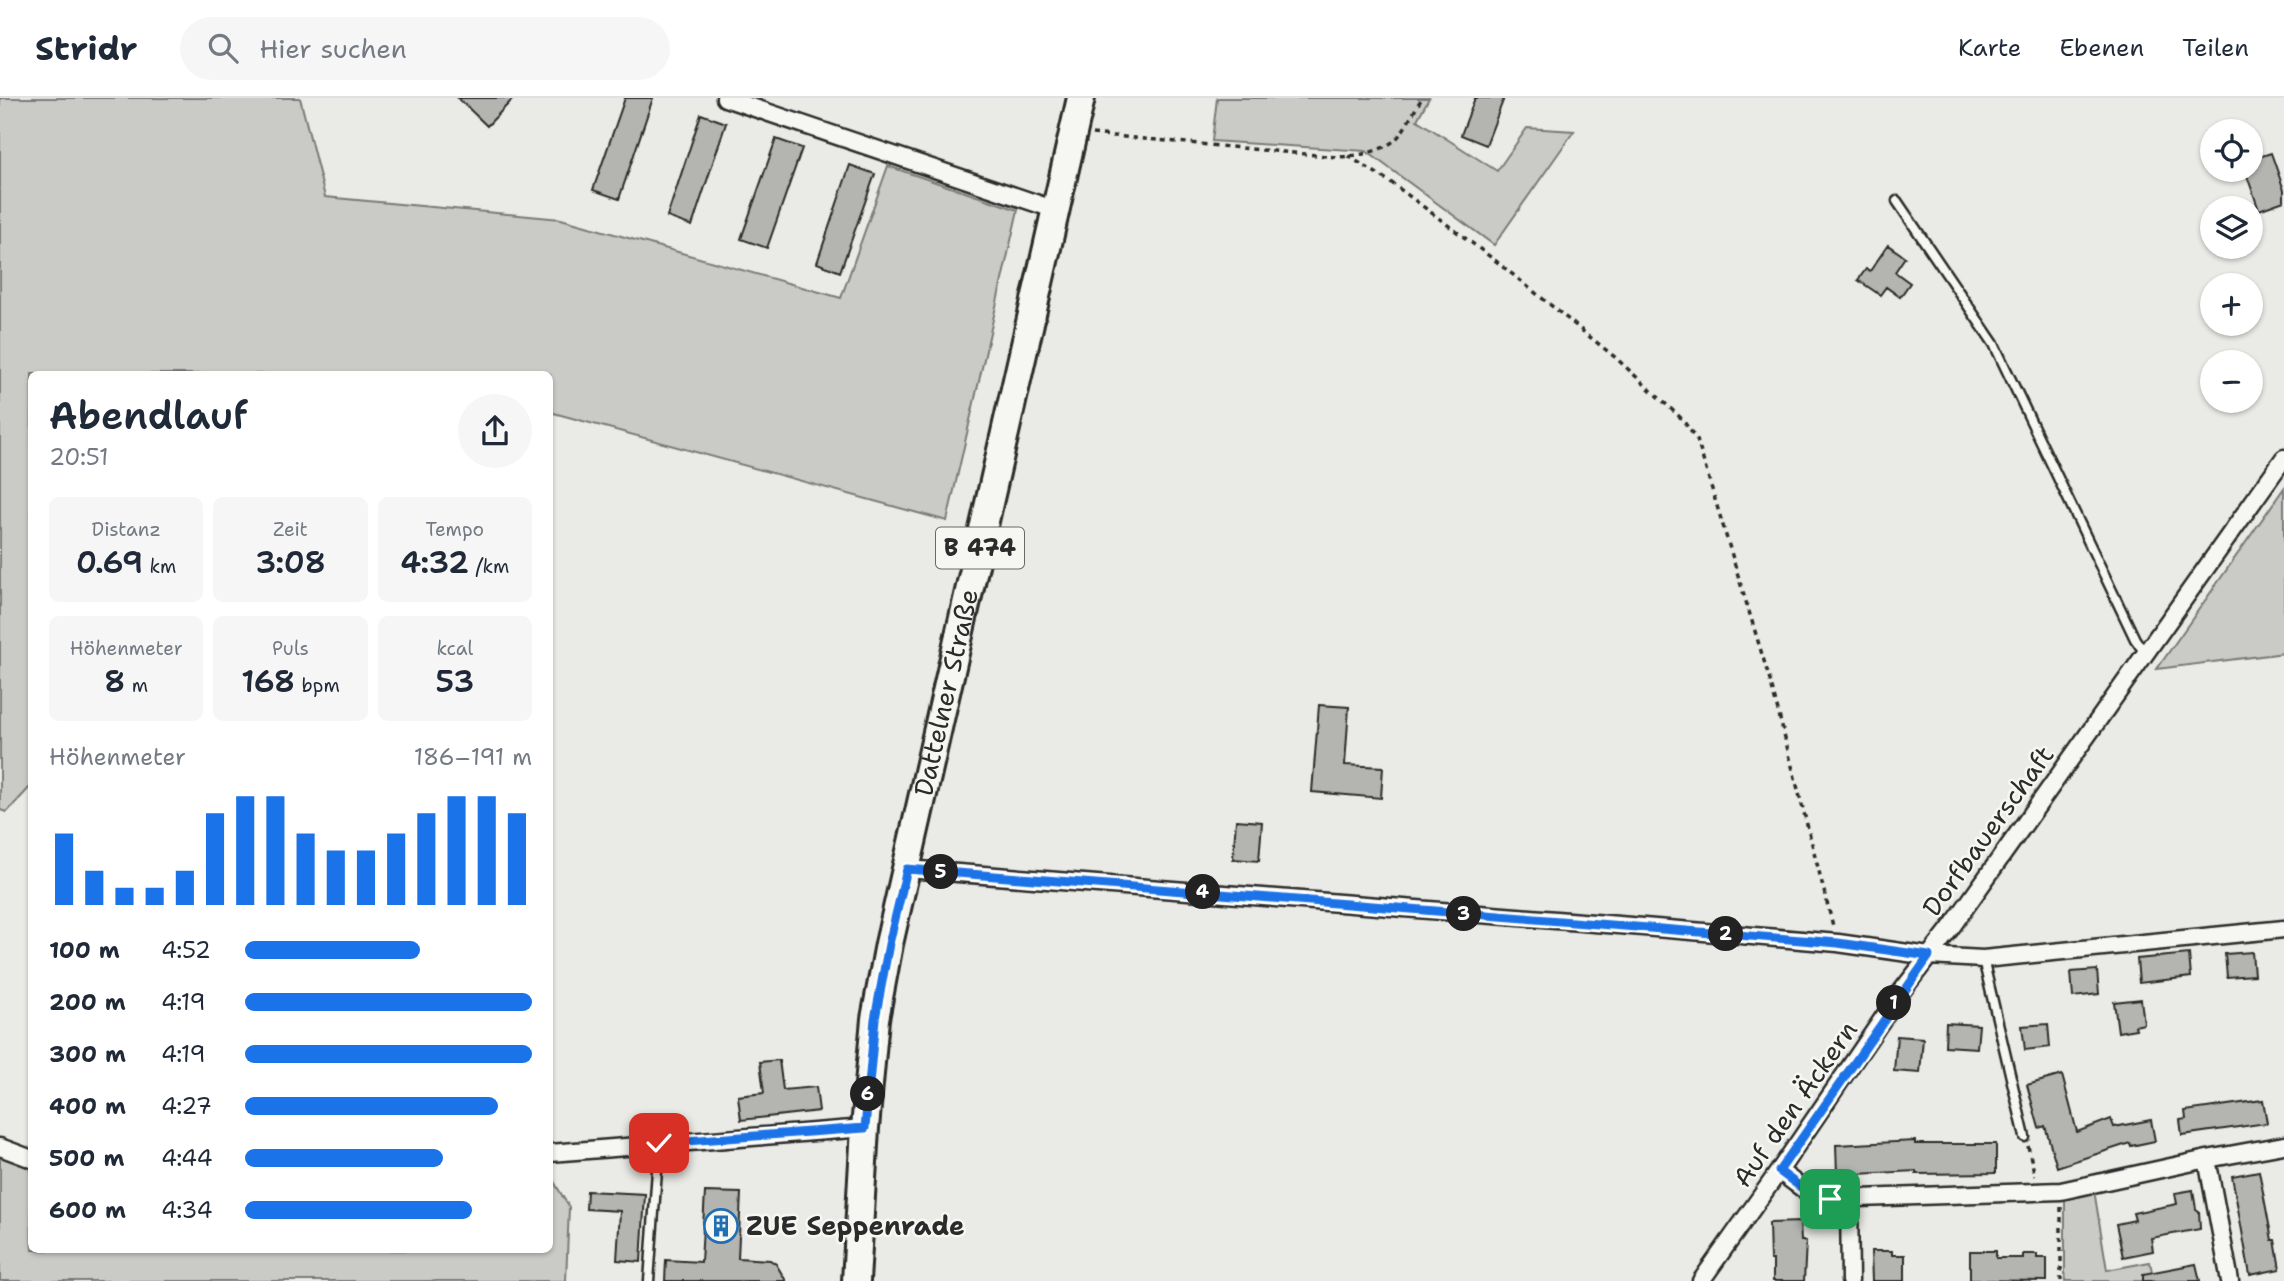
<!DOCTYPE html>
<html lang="de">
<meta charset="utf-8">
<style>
:root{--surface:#fff;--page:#f6f6f7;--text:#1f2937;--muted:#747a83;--line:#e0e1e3;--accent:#1a73e8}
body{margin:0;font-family:"Shantell Sans",sans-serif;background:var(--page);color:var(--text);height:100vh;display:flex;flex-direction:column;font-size:26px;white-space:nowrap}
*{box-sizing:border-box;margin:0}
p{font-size:23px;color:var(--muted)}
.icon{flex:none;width:38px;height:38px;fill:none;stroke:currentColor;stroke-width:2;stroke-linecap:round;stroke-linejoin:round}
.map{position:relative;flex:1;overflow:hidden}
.details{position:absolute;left:28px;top:273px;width:525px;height:882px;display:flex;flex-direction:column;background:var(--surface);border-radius:10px;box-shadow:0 2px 5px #0004}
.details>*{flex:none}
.controls{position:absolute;left:2200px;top:21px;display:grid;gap:14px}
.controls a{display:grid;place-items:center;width:63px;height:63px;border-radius:50%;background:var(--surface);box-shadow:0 2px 5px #0004;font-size:35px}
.pin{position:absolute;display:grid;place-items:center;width:60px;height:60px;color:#fff;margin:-30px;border-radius:14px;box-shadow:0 4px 10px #0006}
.km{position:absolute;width:35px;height:35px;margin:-18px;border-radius:50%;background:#222;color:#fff;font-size:19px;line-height:35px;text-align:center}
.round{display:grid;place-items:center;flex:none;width:74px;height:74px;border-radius:37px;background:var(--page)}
.headline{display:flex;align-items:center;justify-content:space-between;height:119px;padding:0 21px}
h1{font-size:38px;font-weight:600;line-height:52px}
.figures{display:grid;grid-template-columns:repeat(3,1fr);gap:10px;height:119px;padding:7px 21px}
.figures div{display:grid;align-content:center;border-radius:10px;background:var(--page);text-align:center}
.figures b{font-size:30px;font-weight:600}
.figures small{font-size:19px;font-weight:400}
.figures p{font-size:19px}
.chart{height:196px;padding:14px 21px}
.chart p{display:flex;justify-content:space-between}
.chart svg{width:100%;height:126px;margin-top:7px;stroke:var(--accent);stroke-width:6}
ul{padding:0 21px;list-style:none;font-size:23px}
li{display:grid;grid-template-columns:112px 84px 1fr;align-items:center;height:52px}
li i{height:18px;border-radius:9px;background:var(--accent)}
header{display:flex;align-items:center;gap:42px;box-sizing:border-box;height:98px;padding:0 35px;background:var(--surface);border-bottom:2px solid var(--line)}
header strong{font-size:33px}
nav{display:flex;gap:38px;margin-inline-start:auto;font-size:24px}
.search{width:490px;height:63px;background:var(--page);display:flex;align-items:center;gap:18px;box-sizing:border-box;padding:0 24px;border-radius:38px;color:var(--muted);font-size:26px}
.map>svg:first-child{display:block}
.green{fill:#cacac7;stroke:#7a7a79;stroke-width:2}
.building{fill:#b4b4b1;stroke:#2b2b2b;stroke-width:2}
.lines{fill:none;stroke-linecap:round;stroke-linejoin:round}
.service-casing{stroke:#2b2b2b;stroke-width:13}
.minor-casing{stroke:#2b2b2b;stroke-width:21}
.primary-casing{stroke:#2b2b2b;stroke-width:32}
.path{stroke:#2b2b2b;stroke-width:3.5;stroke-dasharray:5 5;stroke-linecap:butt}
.service{stroke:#f6f6f2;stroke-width:8}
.minor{stroke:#f6f6f2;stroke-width:16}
.primary{stroke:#f6f6f2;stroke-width:26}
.route-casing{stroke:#fff;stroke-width:14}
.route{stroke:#1a73e8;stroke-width:9}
.labels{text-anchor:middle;stroke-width:5;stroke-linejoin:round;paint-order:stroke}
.shield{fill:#f6f6f2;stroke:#686867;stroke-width:2}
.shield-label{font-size:24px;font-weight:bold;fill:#2b2b2b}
.street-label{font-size:26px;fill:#2b2b2b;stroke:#f6f6f2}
.poi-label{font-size:26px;font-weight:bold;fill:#2b2b2b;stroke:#f6f6f2;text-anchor:start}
</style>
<header>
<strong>Stridr</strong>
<div class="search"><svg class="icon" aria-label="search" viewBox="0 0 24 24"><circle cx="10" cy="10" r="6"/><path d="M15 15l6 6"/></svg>Hier suchen</div>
<nav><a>Karte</a><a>Ebenen</a><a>Teilen</a></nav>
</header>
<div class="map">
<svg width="2284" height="1183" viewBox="0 0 2284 1183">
<rect width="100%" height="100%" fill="#eaeae6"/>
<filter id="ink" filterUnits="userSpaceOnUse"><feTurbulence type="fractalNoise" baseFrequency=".0143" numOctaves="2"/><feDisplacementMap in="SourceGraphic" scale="14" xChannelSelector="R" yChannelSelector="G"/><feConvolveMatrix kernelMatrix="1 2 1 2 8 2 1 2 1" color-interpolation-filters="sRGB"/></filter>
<g filter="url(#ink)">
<path class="green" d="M0,0H300L325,99L561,121L841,200L888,68L1018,112L947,423L550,314V276H32L31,688L7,714L0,712Z
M1217,0H1429L1417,22L1497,73L1527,30L1574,33L1494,147L1366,53L1212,43Z
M2284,390V555L2157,571Z
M0,1055L31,1066L32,1152H550V1077L569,1109L566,1183H0Z
M2094,1092L2107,1172L2150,1164L2154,1183H2065V1098Z"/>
<path class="building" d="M458,0H514L487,28Z
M625,0H653L619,101L593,92Z
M1475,0H1504L1486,47L1461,37Z
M701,16L726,25L692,128L667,119Z
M776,41L802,50L767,150L741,141Z
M2271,55L2284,92V103L2259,112L2245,72H2250V62Z
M850,67L875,76L840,174L817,165Z
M1888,147L1905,159L1895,174L1910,185L1900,199L1886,189L1880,197L1858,182L1866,171L1870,173Z
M1319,607L1349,609L1345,667L1383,669L1381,700L1312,694Z
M1236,722L1262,724L1259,763L1233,761Z
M2252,854L2254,877L2227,879L2225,856Z
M2189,856L2191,879L2139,885L2137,861Z
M2097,872L2099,896L2073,899L2071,874Z
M2141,901L2144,926L2135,928L2136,931L2118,934L2114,904Z
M1946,925L1979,927L1977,950L1945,948Z
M2048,926L2050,949L2025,952L2022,928Z
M1897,938L1923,940L1920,975L1894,973Z
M779,962L783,992L816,989L819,1013L741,1022L738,998L764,995L760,964Z
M2062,977L2077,1034L2111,1021L2114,1029L2151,1022L2155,1043L2131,1048L2130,1045L2057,1069L2045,1028L2039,1030L2027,987Z
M2263,1002L2267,1025L2182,1037L2180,1022L2186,1021L2185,1013Z
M1915,1043V1046H1996V1075L1916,1076V1073L1837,1077L1836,1047Z
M2259,1073L2272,1142H2275L2280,1171L2250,1177L2232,1078Z
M2193,1092L2196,1111L2199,1113L2200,1131L2151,1140L2153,1153L2123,1159L2116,1126L2135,1122L2133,1115L2177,1106L2175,1095Z
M587,1093L645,1096L641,1164L617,1162L620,1113L586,1111Z
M705,1094L741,1095L738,1160L770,1162L776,1166L786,1183H665L666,1162L701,1164Z
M1800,1124L1801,1143H1806L1804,1183H1773V1162H1770L1769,1125Z
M1871,1153H1892V1157H1905V1183H1872Z
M1970,1153H1996V1160H2023V1156H2037V1160H2047V1183L1970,1182Z
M2196,1166L2200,1183H2143V1176Z"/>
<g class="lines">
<g class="service-casing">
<path id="service" d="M1897,103L1994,246L2135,541L2145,555
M1983,861L2025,1039
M649,1183L659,1045"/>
</g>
<g class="minor-casing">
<path id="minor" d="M725,0L1056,112
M907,771L1607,826L1838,845L1929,858L1983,861L2284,831
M0,1049L32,1061
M550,1055L865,1030
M2207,1061L2230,1183
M1779,1073L1810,1096L1830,1101L2061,1093L2207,1061L2284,1047
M1849,1100L1850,1183
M1701,1183L1779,1073L1901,894L1950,831L2284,360"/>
</g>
<g class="primary-casing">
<g id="primary">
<path id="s1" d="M856,1183L865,1030L875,921L889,846L1081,0"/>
</g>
</g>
<path class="path" d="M1092,36L1337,59C1357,58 1379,55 1395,42C1404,34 1415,11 1422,0
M1348,58L1389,83L1496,163L1616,260L1682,321L1697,342L1771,586L1833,828
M2028,1048L2035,1078
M2061,1109V1183"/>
<use href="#service" class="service"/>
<use href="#minor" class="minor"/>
<use href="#primary" class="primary"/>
</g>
</g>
<g class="lines" filter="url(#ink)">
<g class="route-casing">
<path id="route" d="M659,1045L865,1030L875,921L889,846L907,771L1838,845L1929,858L1779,1073L1810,1096L1830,1101"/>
</g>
<use href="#route" class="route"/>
</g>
<defs>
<g id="building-ring" transform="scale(1.75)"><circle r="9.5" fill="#f6f6f2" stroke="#1f6fb2" stroke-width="1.5"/><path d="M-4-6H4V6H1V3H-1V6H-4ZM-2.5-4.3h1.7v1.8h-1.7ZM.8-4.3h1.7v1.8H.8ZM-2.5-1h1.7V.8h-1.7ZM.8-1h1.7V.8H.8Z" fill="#1f6fb2"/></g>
</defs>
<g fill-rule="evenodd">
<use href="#building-ring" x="721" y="1128"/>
</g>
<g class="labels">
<rect class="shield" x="936" y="429.5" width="88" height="41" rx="5"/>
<g class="shield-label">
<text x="980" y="458">B 474</text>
</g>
<g class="street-label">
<text dy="9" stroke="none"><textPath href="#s1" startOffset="597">Dattelner Straße</textPath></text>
<text transform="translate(1988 733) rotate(-54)" y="9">Dorfbauerschaft</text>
<text transform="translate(1795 1006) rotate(-55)" y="9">Auf den Äckern</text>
</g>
<g class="poi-label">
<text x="746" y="1137">ZUE Seppenrade</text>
</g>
</g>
</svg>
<div class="controls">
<a><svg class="icon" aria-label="locate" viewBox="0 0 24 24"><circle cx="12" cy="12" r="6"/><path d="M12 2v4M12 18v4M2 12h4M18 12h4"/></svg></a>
<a><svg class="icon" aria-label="layers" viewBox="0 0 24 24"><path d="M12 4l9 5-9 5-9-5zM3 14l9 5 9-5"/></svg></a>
<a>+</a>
<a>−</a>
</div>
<div class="pin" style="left:1830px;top:1101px;background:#1e9e55"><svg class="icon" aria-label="arrive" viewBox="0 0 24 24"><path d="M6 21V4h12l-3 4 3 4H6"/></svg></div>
<div class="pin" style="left:659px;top:1045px;background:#d93025"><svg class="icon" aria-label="check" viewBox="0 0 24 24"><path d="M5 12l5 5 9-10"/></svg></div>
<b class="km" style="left:1894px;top:905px">1</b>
<b class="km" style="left:1726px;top:836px">2</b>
<b class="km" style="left:1464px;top:816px">3</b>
<b class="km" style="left:1203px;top:794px">4</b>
<b class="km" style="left:941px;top:774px">5</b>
<b class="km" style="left:868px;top:996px">6</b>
<section class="details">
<div class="headline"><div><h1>Abendlauf</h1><p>20:51</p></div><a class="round"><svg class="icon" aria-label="share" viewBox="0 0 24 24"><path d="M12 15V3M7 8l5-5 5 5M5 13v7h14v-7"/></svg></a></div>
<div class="figures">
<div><p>Distanz</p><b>0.69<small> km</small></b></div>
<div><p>Zeit</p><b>3:08</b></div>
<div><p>Tempo</p><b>4:32<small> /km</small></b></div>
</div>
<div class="figures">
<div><p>Höhenmeter</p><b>8<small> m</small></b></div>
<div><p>Puls</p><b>168<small> bpm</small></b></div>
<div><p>kcal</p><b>53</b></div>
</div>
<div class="chart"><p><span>Höhenmeter</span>186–191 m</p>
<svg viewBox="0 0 160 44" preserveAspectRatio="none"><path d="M5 44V19M15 44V32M25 44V38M35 44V38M45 44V32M55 44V12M65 44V6M75 44V6M85 44V19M95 44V25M105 44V25M115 44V19M125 44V12M135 44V6M145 44V6M155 44V12"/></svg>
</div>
<ul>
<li><b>100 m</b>4:52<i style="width:61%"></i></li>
<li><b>200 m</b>4:19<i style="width:100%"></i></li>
<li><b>300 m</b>4:19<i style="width:100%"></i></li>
<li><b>400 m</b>4:27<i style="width:88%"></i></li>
<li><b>500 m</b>4:44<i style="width:69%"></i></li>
<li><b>600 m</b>4:34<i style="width:79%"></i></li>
</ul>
</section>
</div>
